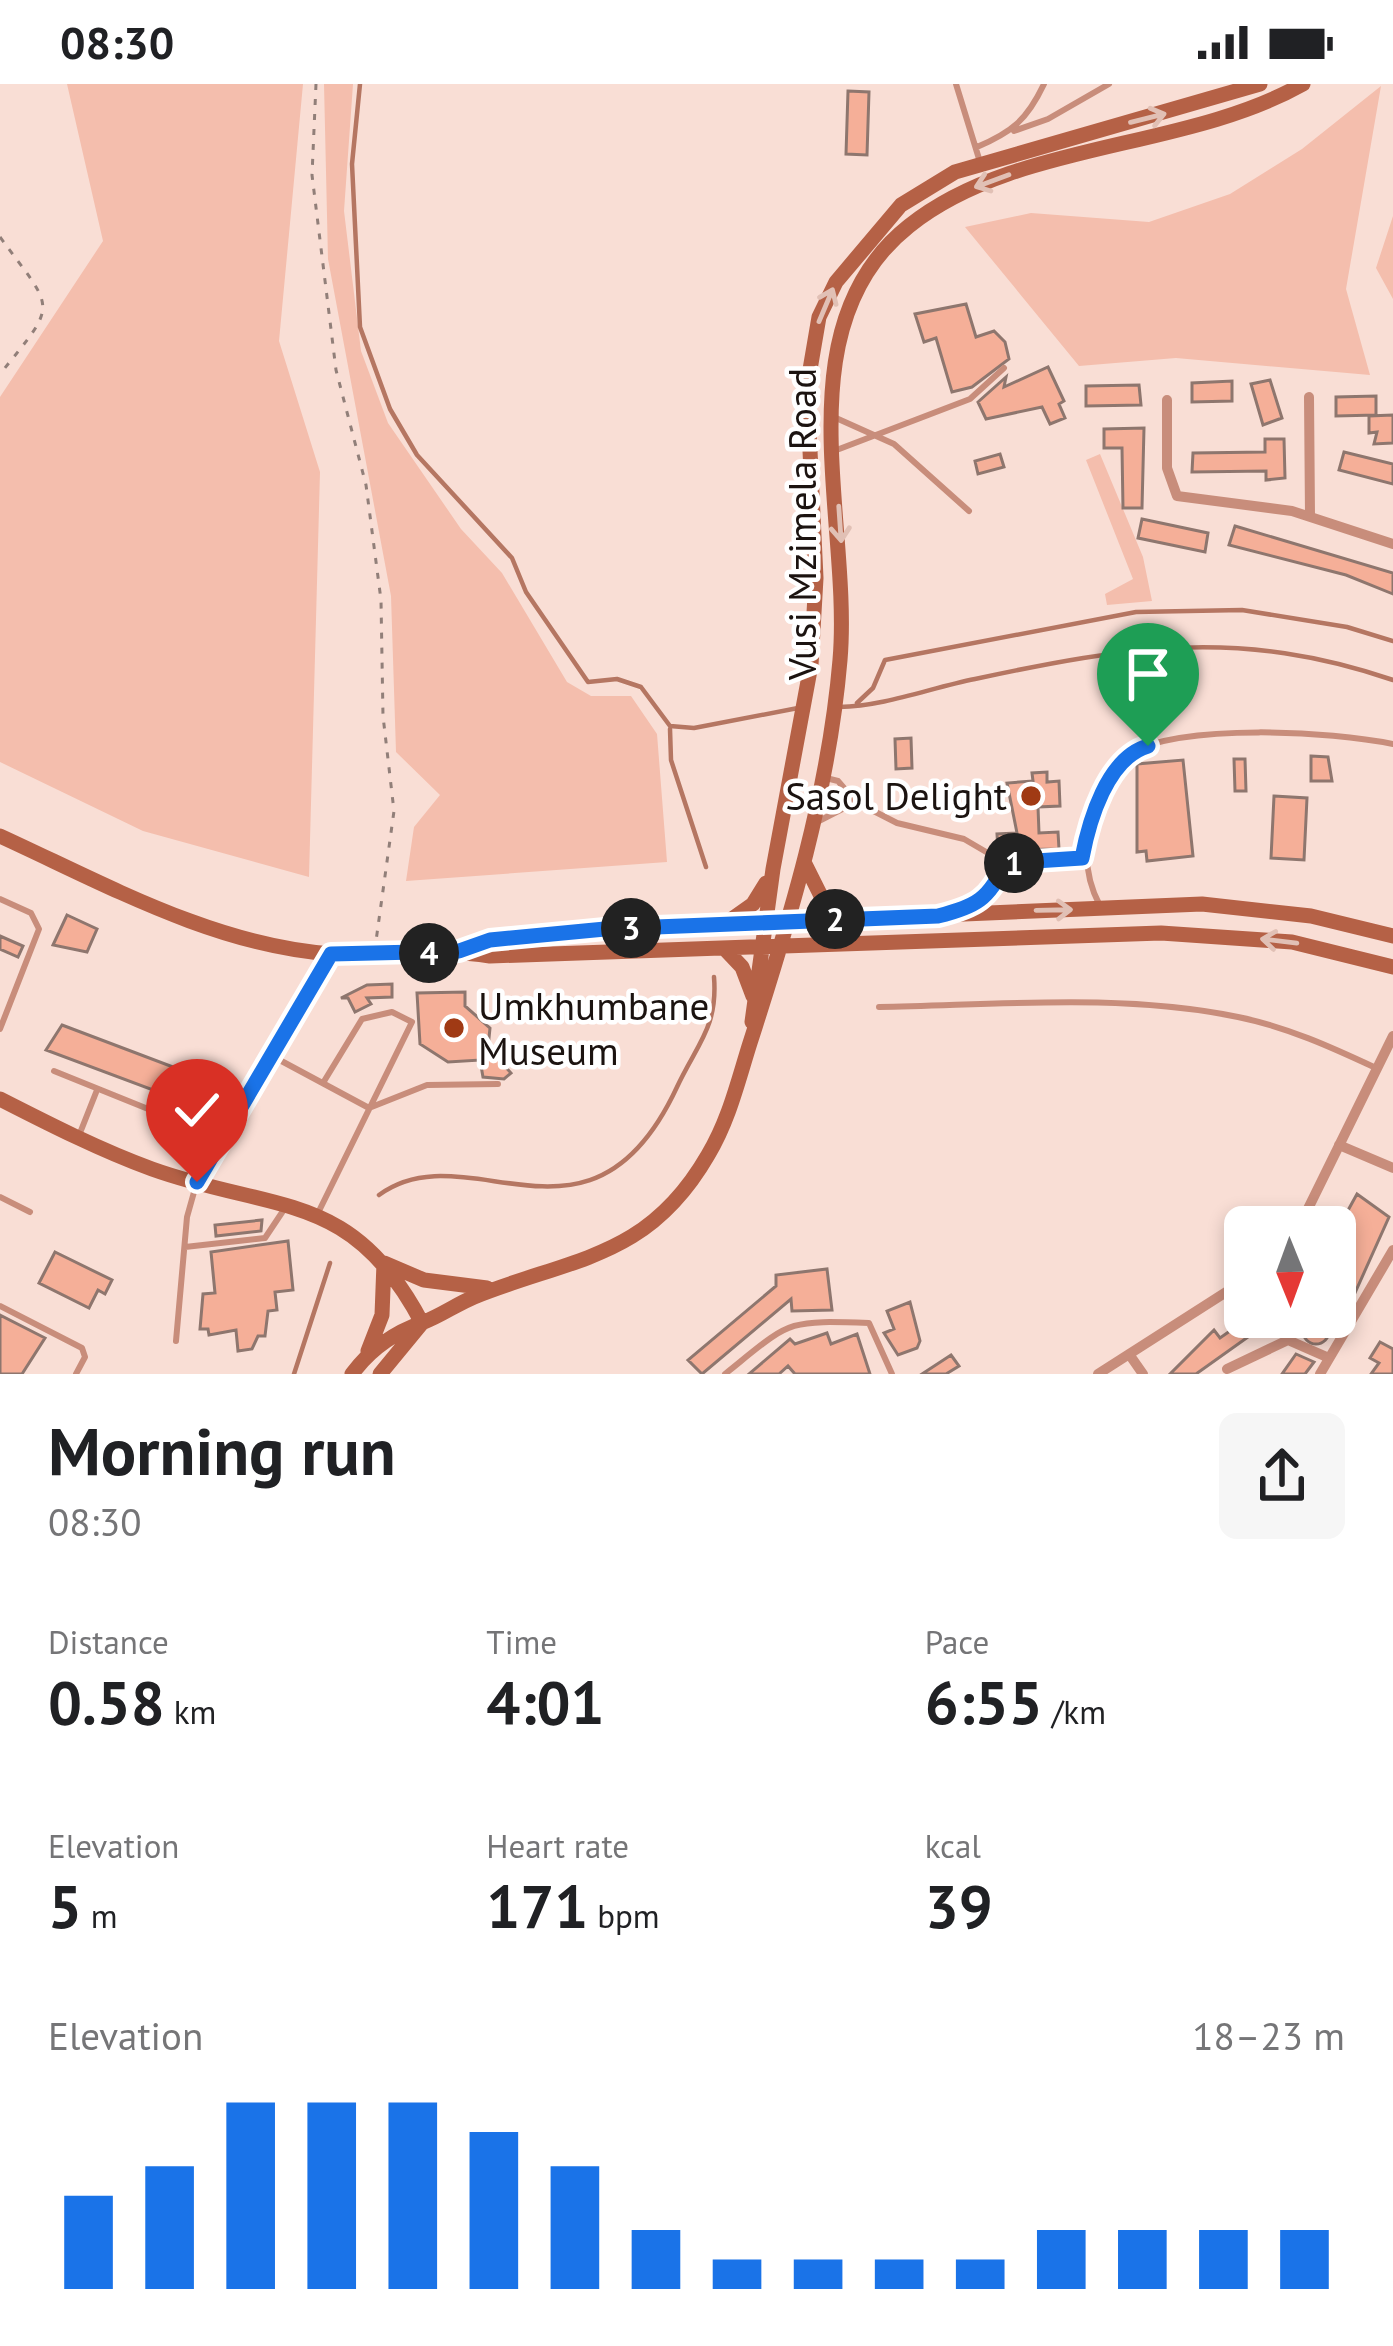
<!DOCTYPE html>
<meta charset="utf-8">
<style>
:root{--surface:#fff;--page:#f6f6f6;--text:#202124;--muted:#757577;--accent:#1a73e8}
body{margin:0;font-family:"PT Sans",sans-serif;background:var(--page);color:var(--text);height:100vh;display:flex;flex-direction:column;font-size:45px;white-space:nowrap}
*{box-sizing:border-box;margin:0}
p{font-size:39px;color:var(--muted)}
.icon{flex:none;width:66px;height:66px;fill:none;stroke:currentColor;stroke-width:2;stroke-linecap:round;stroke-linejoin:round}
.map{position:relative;height:1290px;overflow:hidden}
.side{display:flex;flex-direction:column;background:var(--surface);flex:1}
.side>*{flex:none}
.needle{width:78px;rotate:179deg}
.tools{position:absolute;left:1224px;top:1122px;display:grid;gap:24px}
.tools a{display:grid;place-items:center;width:132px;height:132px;border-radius:18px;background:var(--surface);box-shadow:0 6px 18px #0003;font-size:60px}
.pin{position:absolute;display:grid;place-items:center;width:102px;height:102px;color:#fff;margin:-123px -51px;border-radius:50% 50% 50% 0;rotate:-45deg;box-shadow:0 0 12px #0007}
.pin .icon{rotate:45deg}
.km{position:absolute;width:60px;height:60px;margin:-30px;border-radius:50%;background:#222;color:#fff;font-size:33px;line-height:60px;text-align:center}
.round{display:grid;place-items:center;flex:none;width:126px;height:126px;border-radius:18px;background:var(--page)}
.overview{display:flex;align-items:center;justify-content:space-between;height:204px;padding:0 48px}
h1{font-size:66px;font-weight:800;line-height:90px}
.stats{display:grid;grid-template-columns:repeat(3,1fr);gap:18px;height:204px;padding:12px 48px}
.stats div{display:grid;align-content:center}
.stats b{font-size:60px;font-weight:800}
.stats small{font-size:33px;font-weight:400}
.stats p{font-size:33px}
.chart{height:336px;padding:24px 48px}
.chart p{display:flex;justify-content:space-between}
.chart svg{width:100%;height:216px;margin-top:12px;stroke:var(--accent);stroke-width:6}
.status{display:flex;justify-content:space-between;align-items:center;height:84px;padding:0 60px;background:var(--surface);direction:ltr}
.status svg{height:33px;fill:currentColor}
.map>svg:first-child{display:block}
.green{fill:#f4bead}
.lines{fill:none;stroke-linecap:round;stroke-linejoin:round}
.stream{stroke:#b57662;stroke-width:4.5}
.building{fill:#f5af98;stroke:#8e766e;stroke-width:3}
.path{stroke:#917f79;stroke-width:3;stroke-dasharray:6 9;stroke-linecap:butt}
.lane{stroke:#c88d7b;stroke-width:6}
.street{stroke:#c88d7b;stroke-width:10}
.secondary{stroke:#b56146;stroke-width:15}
.oneway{stroke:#e1c0b5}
.route-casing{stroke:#fff;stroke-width:24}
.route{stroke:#1a73e8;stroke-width:15}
.poi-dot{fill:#a03a14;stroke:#fff;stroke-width:4.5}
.labels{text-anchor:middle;stroke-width:9;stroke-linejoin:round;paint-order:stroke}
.street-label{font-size:39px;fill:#1b1310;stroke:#fff}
.poi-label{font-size:39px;fill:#1b1310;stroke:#fff;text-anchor:end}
</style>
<div class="status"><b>08:30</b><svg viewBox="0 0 49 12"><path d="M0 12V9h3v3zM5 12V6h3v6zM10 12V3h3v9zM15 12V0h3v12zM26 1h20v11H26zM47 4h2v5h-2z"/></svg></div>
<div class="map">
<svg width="1393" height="1290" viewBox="0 0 1393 1290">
<rect width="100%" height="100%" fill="#f9ded5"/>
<path class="green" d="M67,0H303L279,257L320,388L309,793L143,747L0,678V313L103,157Z
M324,0H353L344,127L361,267L388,339L461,445L502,489L567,598L591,612H631L657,650L667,778L406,797L414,743L440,711L396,668L391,512L328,175Z
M1381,2L1346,205L1370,291L1176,274L1079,282L965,143L1031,129L1149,138L1230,110L1302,65Z
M1393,132V215L1376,184Z
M1100,370L1143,473L1152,517L1107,521L1105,510L1133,495L1086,376Z"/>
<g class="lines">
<path class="stream" d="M360,0L352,80L360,243L390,325L417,371L512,474L526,508L588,598L617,595L641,603L670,642L694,644L798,624
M857,619L873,604L885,576L1136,528L1242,526L1347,543L1393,557
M839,623C885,622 930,604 975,595C1128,562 1240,544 1393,596
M670,645L671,676L706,783
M379,1111C469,1045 591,1188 677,1003C697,960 718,943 714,893
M294,1290L330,1179"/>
</g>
<path class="building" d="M848,7L869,8L867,71L846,70Z
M966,220L976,253L994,247L1005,258L1009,275L972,303L952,308L936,254L924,258L915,230Z
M1048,283L1064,317L1059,320L1065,334L1050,340L1042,323L986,335L978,318L1006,293L1004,303Z
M1270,296L1282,334L1263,341L1251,300Z
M1232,297V317L1192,318V299Z
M1139,301L1141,321L1086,322V302Z
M1376,312V331L1336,332V313Z
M1393,331V359L1374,360L1377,348L1369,349V332Z
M1144,344L1142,424H1123L1122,364H1104V345Z
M1265,355H1284L1285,394L1266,396V387L1192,388L1193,369L1265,368Z
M1344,368L1393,380V400L1339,386Z
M1000,370L1004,383L978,390L975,377Z
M1142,435L1208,449L1205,468L1138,454Z
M1235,442L1393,489V510L1346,491L1229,461Z
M911,654L912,684L896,685L895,655Z
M1311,672L1328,673L1332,697H1311Z
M1234,675H1245L1246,707H1235Z
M1183,676L1193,772L1147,777L1146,767L1137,768V680Z
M1047,688V698L1059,697L1060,722L1038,723L1039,749L1058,748L1059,765L998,766L997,750L1017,749L1007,699L1033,697L1032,689Z
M1274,712L1307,714L1304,776L1271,774Z
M67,831L97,845L87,868L53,861Z
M0,852L23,862L18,873L0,865Z
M392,900V913L367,914L371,920L355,928L348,914H341L367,901Z
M465,908V922L490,944L488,964L511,989L504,995L483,993L480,976L448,978L420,960L417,909Z
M62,941L189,989L185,1018L46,966Z
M1357,1110L1389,1133L1350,1220L1335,1210V1150Z
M262,1136L261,1147L216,1152L215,1141Z
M288,1157L293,1206L275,1208L277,1226L268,1227L265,1252H258L252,1265L238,1267L236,1246L209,1251L208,1245H200L203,1210L215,1209L211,1168Z
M55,1168L112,1196L105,1210L98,1206L89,1224L39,1199Z
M827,1185L832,1226L792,1227L791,1215L702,1290L688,1276L776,1202V1191Z
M910,1218L920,1257L917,1264L898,1271L884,1249L894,1245L887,1227Z
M1245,1224V1233H1276L1196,1290H1170L1214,1246L1220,1254L1237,1242L1231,1232Z
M0,1231L45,1254L22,1290H0Z
M1303 1247a13 13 0 1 1 26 0a13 13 0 1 1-26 0Z
M827,1249L831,1260L857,1250L870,1290H795L788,1282L779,1290H749L790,1255L795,1260Z
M1380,1258L1393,1265V1290H1371L1379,1279L1370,1274Z
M1296,1270L1314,1278L1305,1290H1282Z
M951,1271L959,1282L946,1290H922Z"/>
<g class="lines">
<path class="path" d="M316,0L312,91L336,286L366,401L381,516L383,632L394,727L376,857
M0,153C55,228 59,217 0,290"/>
<path class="lane" d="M956,0L980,78
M1014,47L1048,35L1109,0
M977,63C1012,48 1027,36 1044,0
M836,334L894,360L969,427
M834,367L970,315L1004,284
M822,693L838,697L856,718L897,739L964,755L1005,779L1082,774
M817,738L856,718
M0,815L31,829L39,845L0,945
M1100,822C1073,771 1090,711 1129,669C1186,639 1330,647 1393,660
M970,823L987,815L1005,779
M879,923C997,921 1121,909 1238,933C1287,943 1331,963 1376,984
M274,973L369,1024L427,1001L498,1000
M54,987L163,1031
M80,1049L97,1006
M0,1113L30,1128
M318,1129L412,938L392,928L362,935L323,999
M185,1163L265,1154L285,1124
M0,1222L82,1264L85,1273L76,1290
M176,1257L187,1133L196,1101
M725,1290C791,1237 784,1236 869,1239L892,1290"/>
<path class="street" d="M1309,313L1310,431
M1167,316V384L1177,412L1292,427L1393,460
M1339,1061L1393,1084
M197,1098L331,870
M1299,1143L1393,952
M1129,1270L1143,1290
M1227,1285L1288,1256L1329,1274
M1098,1290L1245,1196
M1320,1290L1393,1166"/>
<path class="secondary" d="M0,752C105,800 215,862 332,870C385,874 437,864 490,872L1161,849L1292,858L1393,883
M805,780L824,818L848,834
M729,837L753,820L766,799
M724,864L742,883L753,912
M462,866L489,856L605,845L1202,820L1311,832L1393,852
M752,938L773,785L811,581L816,494L807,303L819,233L836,198L901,121L955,88L1260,0
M0,1015C49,1040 100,1066 152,1085C275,1129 352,1105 422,1239
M368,1267L382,1231L384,1179L424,1196L487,1204
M352,1290C371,1264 395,1248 424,1238C442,1231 457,1220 474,1213C574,1173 648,1175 708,1071C729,1036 738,997 750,959C790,835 829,707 840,576C852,437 781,243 909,142C1015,57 1184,67 1303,0
M380,1290L422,1239"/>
</g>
<defs><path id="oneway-shaft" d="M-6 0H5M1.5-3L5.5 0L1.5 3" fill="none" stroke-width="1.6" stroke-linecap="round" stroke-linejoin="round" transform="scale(3)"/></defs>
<g class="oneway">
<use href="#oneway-shaft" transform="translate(1148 34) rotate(-14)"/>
<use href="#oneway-shaft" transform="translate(992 97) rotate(160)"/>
<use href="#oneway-shaft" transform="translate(826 221) rotate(-67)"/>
<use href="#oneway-shaft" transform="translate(840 440) rotate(86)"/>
<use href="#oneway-shaft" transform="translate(1054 826) rotate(-1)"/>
<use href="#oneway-shaft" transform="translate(1279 857) rotate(-173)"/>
</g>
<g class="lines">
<g class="route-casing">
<path id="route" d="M197,1098L331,870L459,867L490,856L605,845L938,832C975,823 990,815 1005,779L1082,774C1089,737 1107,674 1148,662"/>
</g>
<use href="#route" class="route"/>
</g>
<g class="poi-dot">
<circle cx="1031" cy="712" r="12"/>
<circle cx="454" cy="944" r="12"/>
</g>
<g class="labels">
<g class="street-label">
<text transform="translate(802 440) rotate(-90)" y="14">Vusi Mzimela Road</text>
</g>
<g class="poi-label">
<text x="1007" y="726">Sasol Delight</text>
<text x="478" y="936" text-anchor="start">Umkhumbane<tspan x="478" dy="45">Museum</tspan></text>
</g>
</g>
</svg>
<div class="tools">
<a><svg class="needle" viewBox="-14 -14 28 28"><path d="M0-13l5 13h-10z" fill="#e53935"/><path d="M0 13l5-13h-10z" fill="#757577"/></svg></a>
</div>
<div class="pin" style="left:1148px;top:662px;background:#1e9e55"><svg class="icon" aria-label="arrive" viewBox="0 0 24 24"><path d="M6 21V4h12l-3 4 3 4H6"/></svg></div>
<div class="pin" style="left:197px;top:1098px;background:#d93025"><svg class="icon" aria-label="check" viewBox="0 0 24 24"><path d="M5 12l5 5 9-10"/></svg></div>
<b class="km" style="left:1014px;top:779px">1</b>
<b class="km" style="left:835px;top:835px">2</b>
<b class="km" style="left:631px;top:844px">3</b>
<b class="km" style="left:429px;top:869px">4</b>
</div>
<section class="side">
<div class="overview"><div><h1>Morning run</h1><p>08:30</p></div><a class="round"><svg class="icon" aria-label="share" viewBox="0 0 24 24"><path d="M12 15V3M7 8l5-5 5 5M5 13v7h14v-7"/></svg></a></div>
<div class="stats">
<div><p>Distance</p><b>0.58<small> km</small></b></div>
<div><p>Time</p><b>4:01</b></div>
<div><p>Pace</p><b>6:55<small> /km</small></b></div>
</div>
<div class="stats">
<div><p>Elevation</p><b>5<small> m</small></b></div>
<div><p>Heart rate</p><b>171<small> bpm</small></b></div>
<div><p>kcal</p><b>39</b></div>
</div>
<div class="chart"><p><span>Elevation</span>18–23 m</p>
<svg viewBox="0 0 160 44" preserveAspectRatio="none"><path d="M5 44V25M15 44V19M25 44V6M35 44V6M45 44V6M55 44V12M65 44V19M75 44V32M85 44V38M95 44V38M105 44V38M115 44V38M125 44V32M135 44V32M145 44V32M155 44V32"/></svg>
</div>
</section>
